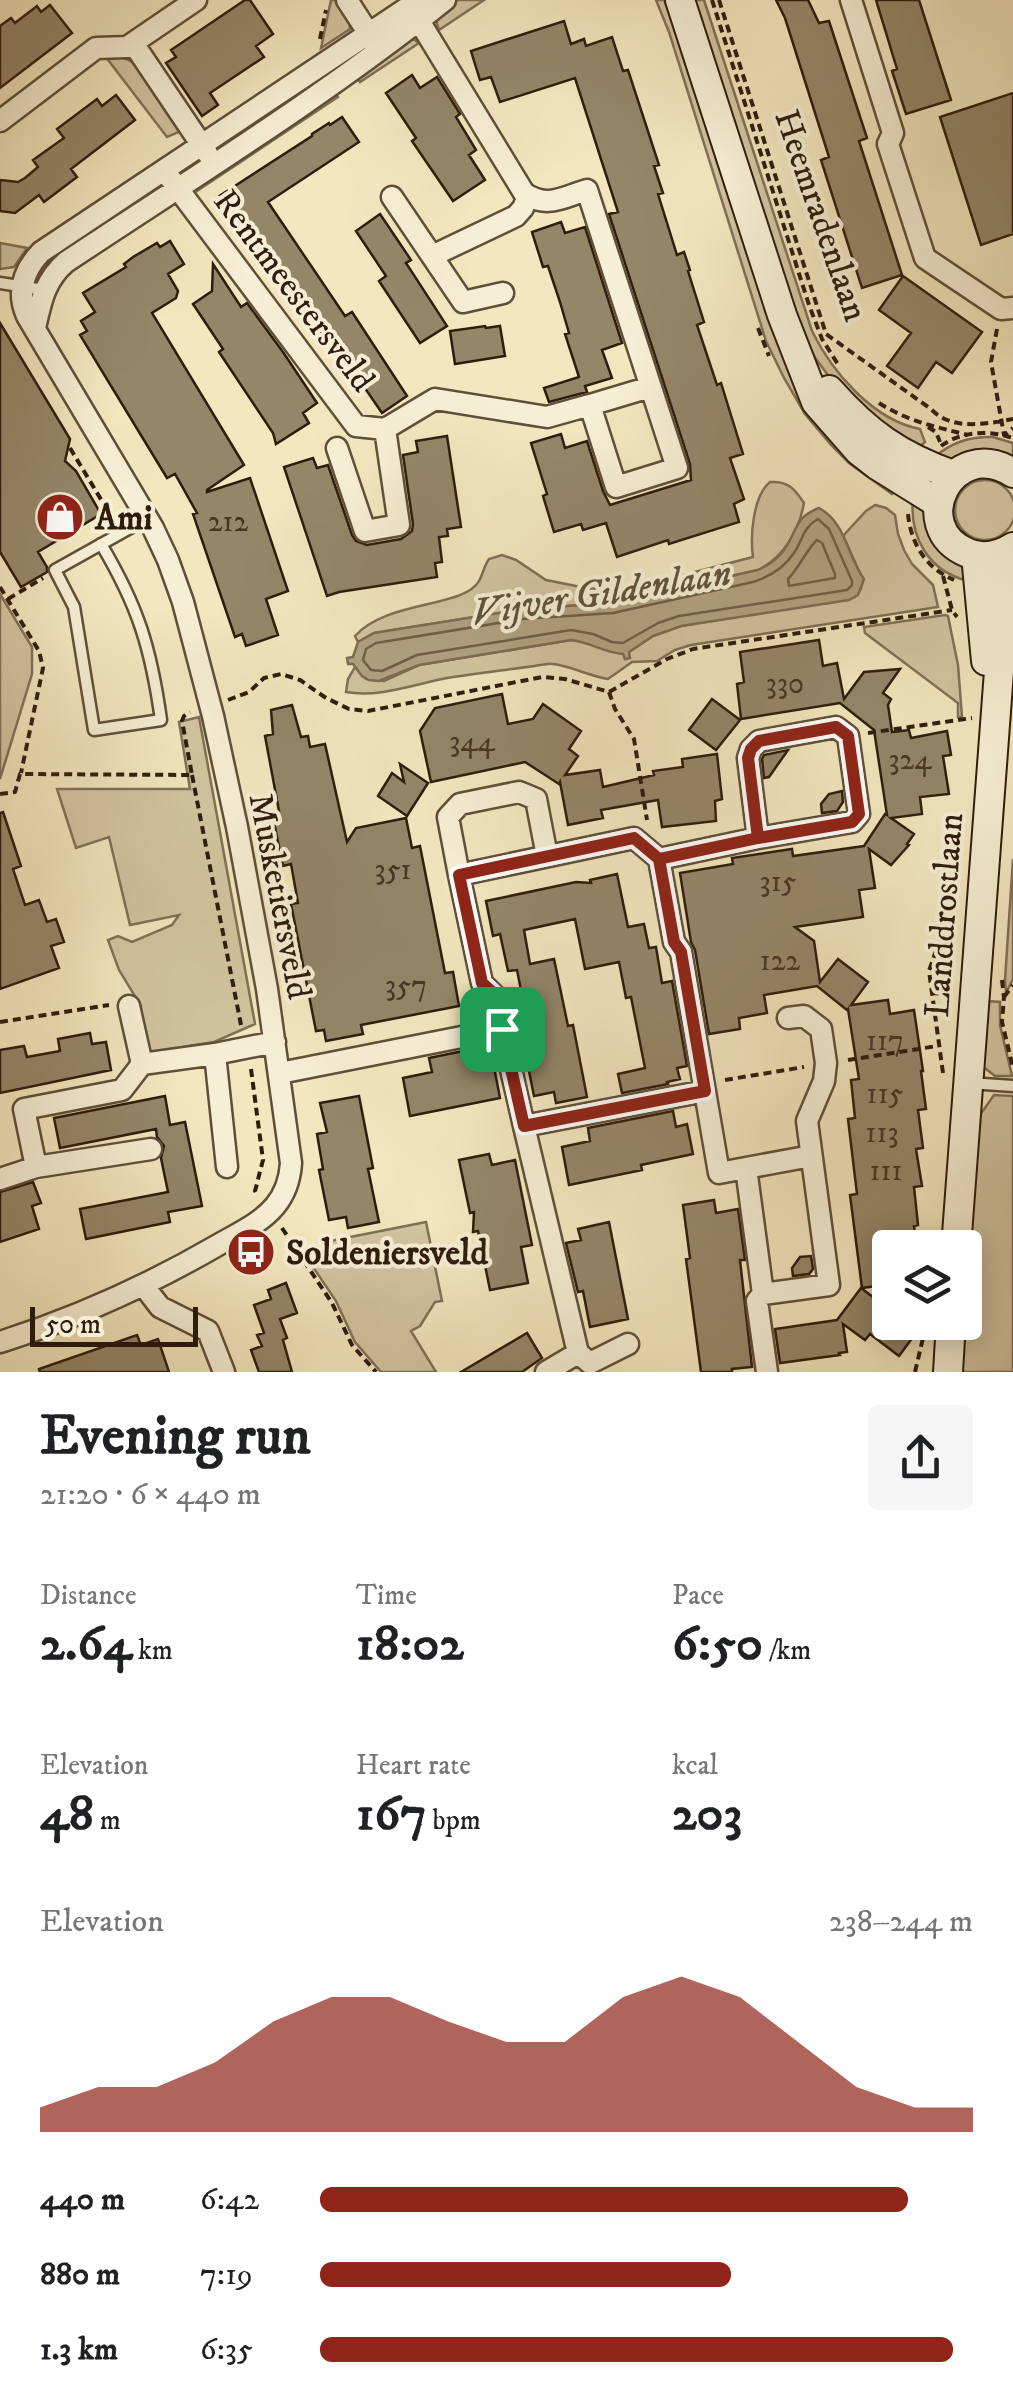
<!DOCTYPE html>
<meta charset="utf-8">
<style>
:root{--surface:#fff;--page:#f6f6f6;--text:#202124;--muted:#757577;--accent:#8f2418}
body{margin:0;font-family:"IM FELL DW Pica",serif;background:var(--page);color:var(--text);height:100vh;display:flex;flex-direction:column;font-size:38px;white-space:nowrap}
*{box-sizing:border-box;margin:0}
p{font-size:32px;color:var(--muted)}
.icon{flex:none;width:55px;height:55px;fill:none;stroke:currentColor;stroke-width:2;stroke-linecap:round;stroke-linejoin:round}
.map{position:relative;height:1372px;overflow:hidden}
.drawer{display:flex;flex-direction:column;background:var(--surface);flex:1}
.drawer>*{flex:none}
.fabs{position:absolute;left:872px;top:1230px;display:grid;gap:20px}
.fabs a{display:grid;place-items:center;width:110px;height:110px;border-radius:10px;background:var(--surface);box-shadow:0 5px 25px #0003;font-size:50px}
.scale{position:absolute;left:30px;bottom:25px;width:168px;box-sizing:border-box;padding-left:10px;border:5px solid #2e1c0c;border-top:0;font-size:28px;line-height:35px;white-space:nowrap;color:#2e1c0c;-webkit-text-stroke:8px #f7efd5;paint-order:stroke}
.pin{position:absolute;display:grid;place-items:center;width:85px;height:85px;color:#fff;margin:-42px;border-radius:20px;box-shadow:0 5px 15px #0006}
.round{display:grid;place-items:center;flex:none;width:105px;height:105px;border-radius:10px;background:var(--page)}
.headline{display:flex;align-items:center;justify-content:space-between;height:170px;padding:0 40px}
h1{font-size:55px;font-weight:700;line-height:75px}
.metrics{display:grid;grid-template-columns:repeat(3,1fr);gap:15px;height:170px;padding:10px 40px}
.metrics div{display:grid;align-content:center}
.metrics b{font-size:50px;font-weight:700}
.metrics small{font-size:28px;font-weight:400}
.metrics p{font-size:28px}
.chart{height:280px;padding:20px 40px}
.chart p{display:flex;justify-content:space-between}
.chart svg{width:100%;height:180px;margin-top:10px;fill:var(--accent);opacity:.7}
ul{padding:0 40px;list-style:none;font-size:32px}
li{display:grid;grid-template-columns:160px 120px 1fr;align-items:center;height:75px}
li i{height:25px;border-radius:12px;background:var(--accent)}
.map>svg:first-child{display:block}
.green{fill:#d2c4a1;stroke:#807056;stroke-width:2.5}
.water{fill:#b0a282;stroke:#7c6c53;stroke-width:2.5}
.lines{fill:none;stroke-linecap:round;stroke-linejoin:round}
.shore{stroke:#6f5f47;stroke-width:2.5}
.building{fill:#948669;stroke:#2e1c0c;stroke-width:2.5}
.lane-casing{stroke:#5f4f39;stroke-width:15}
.street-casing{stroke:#5f4f39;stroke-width:25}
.secondary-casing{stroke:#2e1c0c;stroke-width:32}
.path{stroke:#2e1c0c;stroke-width:4;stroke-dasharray:8 5;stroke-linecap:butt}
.lane{stroke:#f7efd5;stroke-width:10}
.street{stroke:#f7efd5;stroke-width:20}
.secondary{stroke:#f7efd5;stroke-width:28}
.route-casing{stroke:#fff;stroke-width:20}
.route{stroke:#8f2418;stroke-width:12}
.labels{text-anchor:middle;stroke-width:8;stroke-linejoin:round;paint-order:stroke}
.number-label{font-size:30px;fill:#483623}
.street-label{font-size:35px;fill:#2e1c0c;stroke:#f7efd5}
.poi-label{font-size:35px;font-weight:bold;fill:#2e1c0c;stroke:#f7efd5;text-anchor:start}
.water-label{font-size:38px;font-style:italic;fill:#62523b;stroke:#f7efd5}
</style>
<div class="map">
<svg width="1013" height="1372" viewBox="0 0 1013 1372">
<rect width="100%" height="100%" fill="#f3e7bf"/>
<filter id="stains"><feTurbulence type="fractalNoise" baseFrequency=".002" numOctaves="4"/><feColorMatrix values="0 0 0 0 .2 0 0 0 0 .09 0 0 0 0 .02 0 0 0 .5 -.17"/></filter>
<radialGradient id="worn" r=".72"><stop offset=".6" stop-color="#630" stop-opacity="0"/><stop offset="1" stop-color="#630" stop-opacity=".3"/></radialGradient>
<path class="green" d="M331,0H338L349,18L350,29L321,48Z
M457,0H484L439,30L435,17Z
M656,0H664L677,30L776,337L792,373L897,487L892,494L849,463L831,445L805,414L784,378L766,341L669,32Z
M694,0H704L812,331C832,372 873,420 920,429L925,442L913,452L836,386L816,359L803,336Z
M410,37L419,43L360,82L357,78Z
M105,56L122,57L133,62L181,131L167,137Z
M335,93L338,97L197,191V187Z
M0,243L27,248L14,267L0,269Z
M993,437L1013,443V461L933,458C951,443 969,436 993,437Z
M955 510a30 30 0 1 1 60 0a30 30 0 1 1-60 0Z
M770,482C788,481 794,488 804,503C799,531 784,557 758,570L611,603L524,609L523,604H519V610L374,633L358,642L355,636C387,600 464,608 479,581C483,574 484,566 489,559L502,555L516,560L546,580L586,588L609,590L648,584L753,557C750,536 753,496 770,482Z
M913,497L922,504L966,573L968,581C928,571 909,537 913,497Z
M875,505L886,508L895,515L898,534L904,550L912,564L933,585L938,607L691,645L675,650L657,661L632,662L608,679C591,677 561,662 548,664C514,669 480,673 447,678C415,684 379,698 346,692L348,679L355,667L366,679L384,681L419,665L571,640C590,642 605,651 623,653L625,658L629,652L653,636L681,626L855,597L861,589L863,580L843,536L866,511Z
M0,594L32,647V674L0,779Z
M945,615L948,616L958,665L962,717H958V703L865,633L864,627Z
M199,717L255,1024L214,1042L145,1053L141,1037V1006L119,970L108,940L118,936L132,942L172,925L179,915L130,925L109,837L76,848L57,789H190L179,722Z
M1013,859V979L1006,993L1005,980Z
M987,1001L1000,1002V1025L1012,1076H995L981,1065Z
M994,1095L1013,1096V1372H959L963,1323L965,1322V1288L977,1115H980Z
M426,1222L442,1301L435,1302L420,1326L411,1331L436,1372H381L355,1342L336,1301L309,1261L327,1254L325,1242Z"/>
<path class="water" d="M819,508C846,522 848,558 864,579L858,595L849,600L681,626L653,636L629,652L630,658L625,659L623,654C605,653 590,642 571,640L419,665L379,681L369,680L362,676L353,664H348L347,658L353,657L358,642L374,633L518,610V604H523L525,609L611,603L758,570C768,565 777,560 784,550C798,531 793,518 819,508Z"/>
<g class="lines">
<path class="shore" d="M818,519L829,529L852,581V585L847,590L679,616L658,623L623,643L612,642L593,634L571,630L417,655L382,671L371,670L363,660L366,649L376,643L523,619L613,613L753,582C769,577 784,568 794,553C803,540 803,527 818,519Z
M817,540L822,543L835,574V578L789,586L788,579C800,567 806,550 817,540Z"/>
</g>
<path class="building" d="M245,0H250L273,34L256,46L264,57L210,93L218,105L202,116L166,63L176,57L171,50Z
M776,0H808L819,23L829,21L867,138L859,141L902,275L862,288L821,160L829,157L785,18Z
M876,0H919L951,100L906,114L892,71L897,69Z
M50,5L72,33L0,88V26L11,18L15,23L37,6L41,12Z
M564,21L571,44L584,39L586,46L612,37L623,71L628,70L659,165L654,166L663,193L658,194L677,255L684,252L690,270L688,271L704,322L697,325L717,385L721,383L743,454L730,458L744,499L734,504L739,522L669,544L668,540L617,557L606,523L583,530L581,524L554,532L543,496L547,494L531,443L561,434L565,448L587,441L603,491L610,505L691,480L690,464L609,214L618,212L575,78L500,102L491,77L480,80L471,51Z
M412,75L420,88L437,77L460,114L456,117L476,150L469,155L485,180L453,201L412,141L416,138L386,93Z
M1013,93V234L981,245L940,117Z
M116,95L135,120L71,169L77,177L44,202L39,195L15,213L0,211V180L18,182L25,178L38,167L33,160L64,138L57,129L97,99L102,106Z
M342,117L359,142L268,202L345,316L352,312L407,396L382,413L325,330L320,334L311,322L310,323L245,225L243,226L231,208L234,198L221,195L312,136V134L329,123L330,125Z
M380,214L411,260L406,263L447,326L420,343L379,281L386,276L356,231Z
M561,222L565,233L585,227L622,343L602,350L612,378L585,386L587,392L549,402L544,388L579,377L565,334L569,333L560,302L548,266L543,267L532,232Z
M170,241L184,264L168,274L178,291L176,298L152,313L244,465L207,490V492L250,478L288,591L266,599L278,635L246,646L242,634L235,637L193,514L197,513L175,474L167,478L80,335L87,331L81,321L95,312L83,293L126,267L124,264L133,257L157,243L160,247Z
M213,264L241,307L247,303L283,352L317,403L303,413L309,423L276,444L273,433L219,352L223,349L193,304L212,291Z
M903,276L982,332L952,373L936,362L918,388L887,366L911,333L879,310Z
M0,323L70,439L65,461L76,471L101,514L38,552L47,567V572L21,587L0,552Z
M485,326L486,328L500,326L505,356L455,364L450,331Z
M447,436L461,527L447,529L448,536L439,537L442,562L435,563L437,577L339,592L327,596L284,467L313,458L317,468L328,465L352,535L356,541L367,545L401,539L412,531L413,524L403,455L418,452L416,441Z
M819,640L823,666L837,663L844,699L864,672L900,669L883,693L891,699L888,705L892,732L909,730L911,738L947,731L951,755L943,756L949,794L920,797L922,814L891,818L914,834L907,844L909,845L891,865L869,849L875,888L859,890L863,917L795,927L814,941L820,982L838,959L868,982L851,1005L888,1000L890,1014L914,1010L923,1071H921L926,1109L918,1110L923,1148L916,1149L922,1186L914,1187L918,1225L914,1226L917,1248H890V1284L862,1288L850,1195L857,1194L848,1119L855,1118L851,1080L859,1079L848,1009L847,1010L817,986L764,995L767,1013L739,1018L740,1029L709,1034L695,950L691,942L680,873L733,864L732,858L792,849L793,856L864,846L885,814L887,815L874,730L840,703L741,719L737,684L744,682L740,652Z
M502,694L508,724L533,719L543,704L581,731L569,749L578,756L565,775L600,770L603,787L654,775L653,771L683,767L682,759L717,754L722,799L715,801L716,821L662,827L658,800L601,810L603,818L568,825L560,782L559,784L525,762L431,782L420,731L435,708Z
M712,699L740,720L716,750L689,730Z
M292,705L301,737L308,736L310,747L325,744L347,842L356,828L406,818L412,848L420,846L445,973L453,972L459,1006L361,1025L363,1034L326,1041L324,1030L316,1031L291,904L298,903L291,864L283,866L272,813L279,811L265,736L273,734L271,710Z
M788,750L769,777L764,778L762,759L764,755Z
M400,764L428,783L407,816L378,796L392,773L404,782Z
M842,791L843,802L837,811L822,813L821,804L829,794Z
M3,812L21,866L13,869L25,905L39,900L47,922L56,919L64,942L51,946L59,968L0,989V813Z
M617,874L628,927L644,924L649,948L656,947L662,983L672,981L687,1066L677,1068L680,1079L667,1082L668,1084L622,1093L618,1074L645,1068L631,997L626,998L619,962L585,969L575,919L524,930L530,964L554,959L568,1026L573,1025L587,1097L556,1103L554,1092L534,1096L527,1061L523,1062L512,1012L525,1010L517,970L508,971L500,934L493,936L486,901L576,882L591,883L590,880Z
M90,1033L92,1044L106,1042L111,1070L0,1093V1050L24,1046L27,1057L60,1051L58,1039Z
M478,1048L482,1070L494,1067L500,1098L410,1116L403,1078L432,1072L429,1058Z
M165,1096L170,1125L185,1122L202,1206L168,1212L170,1222L86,1239L80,1209L168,1192L161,1158L164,1146L157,1137L156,1129L60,1148L54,1118Z
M359,1096L373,1168L368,1169L379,1222L348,1228L346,1217L329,1220L319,1170L323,1169L317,1134L327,1132L320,1103Z
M673,1111L676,1127L687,1124L693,1154L641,1165L642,1170L569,1185L562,1147L590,1141L588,1128Z
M489,1154L492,1165L515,1160L532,1245L521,1247L528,1283L490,1290L478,1231L473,1232L474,1212L470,1213L459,1160Z
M33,1182L41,1203L32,1206L39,1229L0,1242V1192Z
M714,1200L716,1213L738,1209L745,1260H740L752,1367L732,1369V1372H701L686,1259L690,1258L683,1205Z
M609,1222L628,1319L590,1327L583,1291L578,1292L566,1243L581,1240L578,1229Z
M811,1256L813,1269L809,1274L793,1276L792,1268L800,1257Z
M286,1283L297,1313L280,1319L287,1338L283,1340L292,1372H259L251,1350L262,1346L257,1335L264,1333L254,1305L271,1299L268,1290Z
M861,1288L889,1309L884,1316L890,1322L913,1337L899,1356L870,1334L865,1340L843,1324L847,1352L839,1353L840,1355L780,1363L775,1329L837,1320Z
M527,1333L542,1358L522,1372H461Z
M137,1335L141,1345L158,1339L169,1372H40L39,1369Z"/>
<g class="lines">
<g class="lane-casing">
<path id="lane" d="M0,283L44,290
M101,544C138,606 151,648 161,720L94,730L74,607L55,570L148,518
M969,1083L1013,1086"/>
</g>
<g class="street-casing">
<path id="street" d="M347,0L376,45
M851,0L893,133L888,144L925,258L1001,309L1013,308
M133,43L207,153
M0,121L96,48L127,47L196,0
M164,170L356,426L385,429L399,525L365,531L337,448
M392,197L463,302L503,293
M432,256L516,216L523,208L528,196
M35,328C41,301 45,280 66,262C194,177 325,96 445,0
M590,405L650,387
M385,429L435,399L547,417L590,405L616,487L677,468L587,190C563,197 547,209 524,193L410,6
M659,859L674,942L681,952L719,1173L746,1168L763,1294L757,1301L767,1372
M459,875L448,817L460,804L519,792L536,799L547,856
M129,1006L142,1064
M215,1054L227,1167
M280,1073L502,1029
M705,1091L524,1126L494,995L482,983L459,875L634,838L659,859L758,838L852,822L859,814L848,736L836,727L759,741L751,749L748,758L758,838
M524,1126L578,1353L590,1363L628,1344
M151,1149L36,1167L24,1109L122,1090L142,1064L215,1054L275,1042
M746,1168L811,1156
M0,1179L36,1167
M143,1285L160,1307L208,1331L224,1372
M763,1294L829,1285L807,1121L824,1081L826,1063L821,1029L804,1016L788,1018
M0,1342C76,1318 149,1285 218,1245C237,1234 261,1223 275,1206C285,1194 290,1179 291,1163L267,989L237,827L213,716L183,602L168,560L153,528L27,316C16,291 24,270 41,252L419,0
M546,1372L578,1353"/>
</g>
<g class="secondary-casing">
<path id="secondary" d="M680,0L782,315L816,402L859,451L877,465L938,503
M829,390C867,433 899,456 953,475
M1013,473C951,434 906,528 968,553C983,559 999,556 1013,547
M976,555L986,661
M956,1248L1004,604L1006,552
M948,1372L951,1322"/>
</g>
<path class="path" d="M712,0L809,305L822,339L839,366
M719,0L826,334L931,409C951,431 986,424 1013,419
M320,39L326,10
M758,328L769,356
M997,329L991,362L1004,435L1013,428
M879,403C907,421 936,427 968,435
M928,427L936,432L940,442
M941,446C961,431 990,430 1013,438
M70,448L114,521
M908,514C911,544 926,568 954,580
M943,576L952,610L957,617
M0,587L39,651L43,668L21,773
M8,599L43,578
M609,692L615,709L634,739L647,820
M228,700L249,692L264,678L281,674L300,680L326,698L349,709L368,711L542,677L565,679L609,692L667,659L693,649L952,610
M868,733L972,718
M192,775L241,1025
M0,794L15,792L20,774L192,775L182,721L184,716L190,712
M1002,980L1004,997L1002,1022L1013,1068
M931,993L951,994
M1004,997L1013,985
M0,1022L109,1005
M848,1060L937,1046
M251,1069L263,1160L255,1191L258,1196
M943,1073L929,971L956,893
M725,1080L804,1067
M282,1228L332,1303L352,1345L376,1372
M915,1372L923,1338"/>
<use href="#lane" class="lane"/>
<use href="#street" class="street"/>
<use href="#secondary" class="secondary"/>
</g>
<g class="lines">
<g class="route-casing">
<path id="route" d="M502,1029L494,994L482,983L459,875L634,838L659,859L758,838L748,758L751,749L759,741L836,727L848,736L859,814L852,822L758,838L659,859L674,942L681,952L705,1091L524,1126L502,1029"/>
</g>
<use href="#route" class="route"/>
</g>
<defs>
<g id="shop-disc" transform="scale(2.5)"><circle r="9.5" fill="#8f2418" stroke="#f7efd5"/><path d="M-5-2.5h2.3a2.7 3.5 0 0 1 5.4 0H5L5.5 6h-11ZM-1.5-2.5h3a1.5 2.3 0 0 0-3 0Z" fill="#fff"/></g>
<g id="bus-disc" transform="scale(2.5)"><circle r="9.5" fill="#8f2418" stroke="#f7efd5"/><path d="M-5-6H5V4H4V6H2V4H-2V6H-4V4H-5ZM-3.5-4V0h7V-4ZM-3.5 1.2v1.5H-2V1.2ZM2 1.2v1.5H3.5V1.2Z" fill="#fff"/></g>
</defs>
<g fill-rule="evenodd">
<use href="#shop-disc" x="60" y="517"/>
<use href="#bus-disc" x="251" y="1252"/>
</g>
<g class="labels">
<g class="number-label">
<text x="228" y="531">212</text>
<text x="785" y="693">330</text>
<text x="472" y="751">344</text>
<text x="910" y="769">324</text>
<text x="393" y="879">351</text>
<text x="778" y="891">315</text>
<text x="780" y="970">122</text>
<text x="406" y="995">357</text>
<text x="885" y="1050">117</text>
<text x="885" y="1103">115</text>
<text x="882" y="1142">113</text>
<text x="886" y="1180">111</text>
</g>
<g class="street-label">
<text transform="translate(822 215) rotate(71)" y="12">Heemradenlaan</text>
<text transform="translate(295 290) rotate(53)" y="12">Rentmeestersveld</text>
<text transform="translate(281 896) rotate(79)" y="12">Musketiersveld</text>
<text transform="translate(943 915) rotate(-86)" y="12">Landdrostlaan</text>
</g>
<g class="poi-label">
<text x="95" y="529">Ami</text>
<text x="286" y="1264">Soldeniersveld</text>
</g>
<g class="water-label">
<text transform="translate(601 592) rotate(-9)" y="13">Vijver Gildenlaan</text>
</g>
</g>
<rect width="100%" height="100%" filter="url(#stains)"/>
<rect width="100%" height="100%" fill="url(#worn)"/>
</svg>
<div class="fabs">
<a><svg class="icon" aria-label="layers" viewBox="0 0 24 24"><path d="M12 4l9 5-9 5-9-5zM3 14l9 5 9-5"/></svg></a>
</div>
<div class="scale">50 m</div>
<div class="pin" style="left:502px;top:1029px;background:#1e9e55"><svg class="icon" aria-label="arrive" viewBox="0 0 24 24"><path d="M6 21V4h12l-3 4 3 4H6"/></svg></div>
</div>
<section class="drawer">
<div class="headline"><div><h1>Evening run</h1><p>21:20 · 6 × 440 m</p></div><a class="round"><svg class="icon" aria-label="share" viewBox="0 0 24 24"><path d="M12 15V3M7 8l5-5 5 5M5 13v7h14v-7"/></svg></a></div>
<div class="metrics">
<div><p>Distance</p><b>2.64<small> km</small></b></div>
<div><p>Time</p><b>18:02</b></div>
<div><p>Pace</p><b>6:50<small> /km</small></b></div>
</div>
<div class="metrics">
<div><p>Elevation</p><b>48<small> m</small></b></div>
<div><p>Heart rate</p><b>167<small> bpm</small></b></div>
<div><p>kcal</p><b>203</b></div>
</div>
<div class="chart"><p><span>Elevation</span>238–244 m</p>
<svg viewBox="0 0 160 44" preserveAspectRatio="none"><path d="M0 44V38L10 33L20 33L30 27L40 17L50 11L60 11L70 17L80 22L90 22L100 11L110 6L120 11L130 22L140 33L150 38L160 38V44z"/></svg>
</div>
<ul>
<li><b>440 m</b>6:42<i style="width:90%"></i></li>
<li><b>880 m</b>7:19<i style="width:63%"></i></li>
<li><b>1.3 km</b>6:35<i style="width:97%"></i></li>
</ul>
</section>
